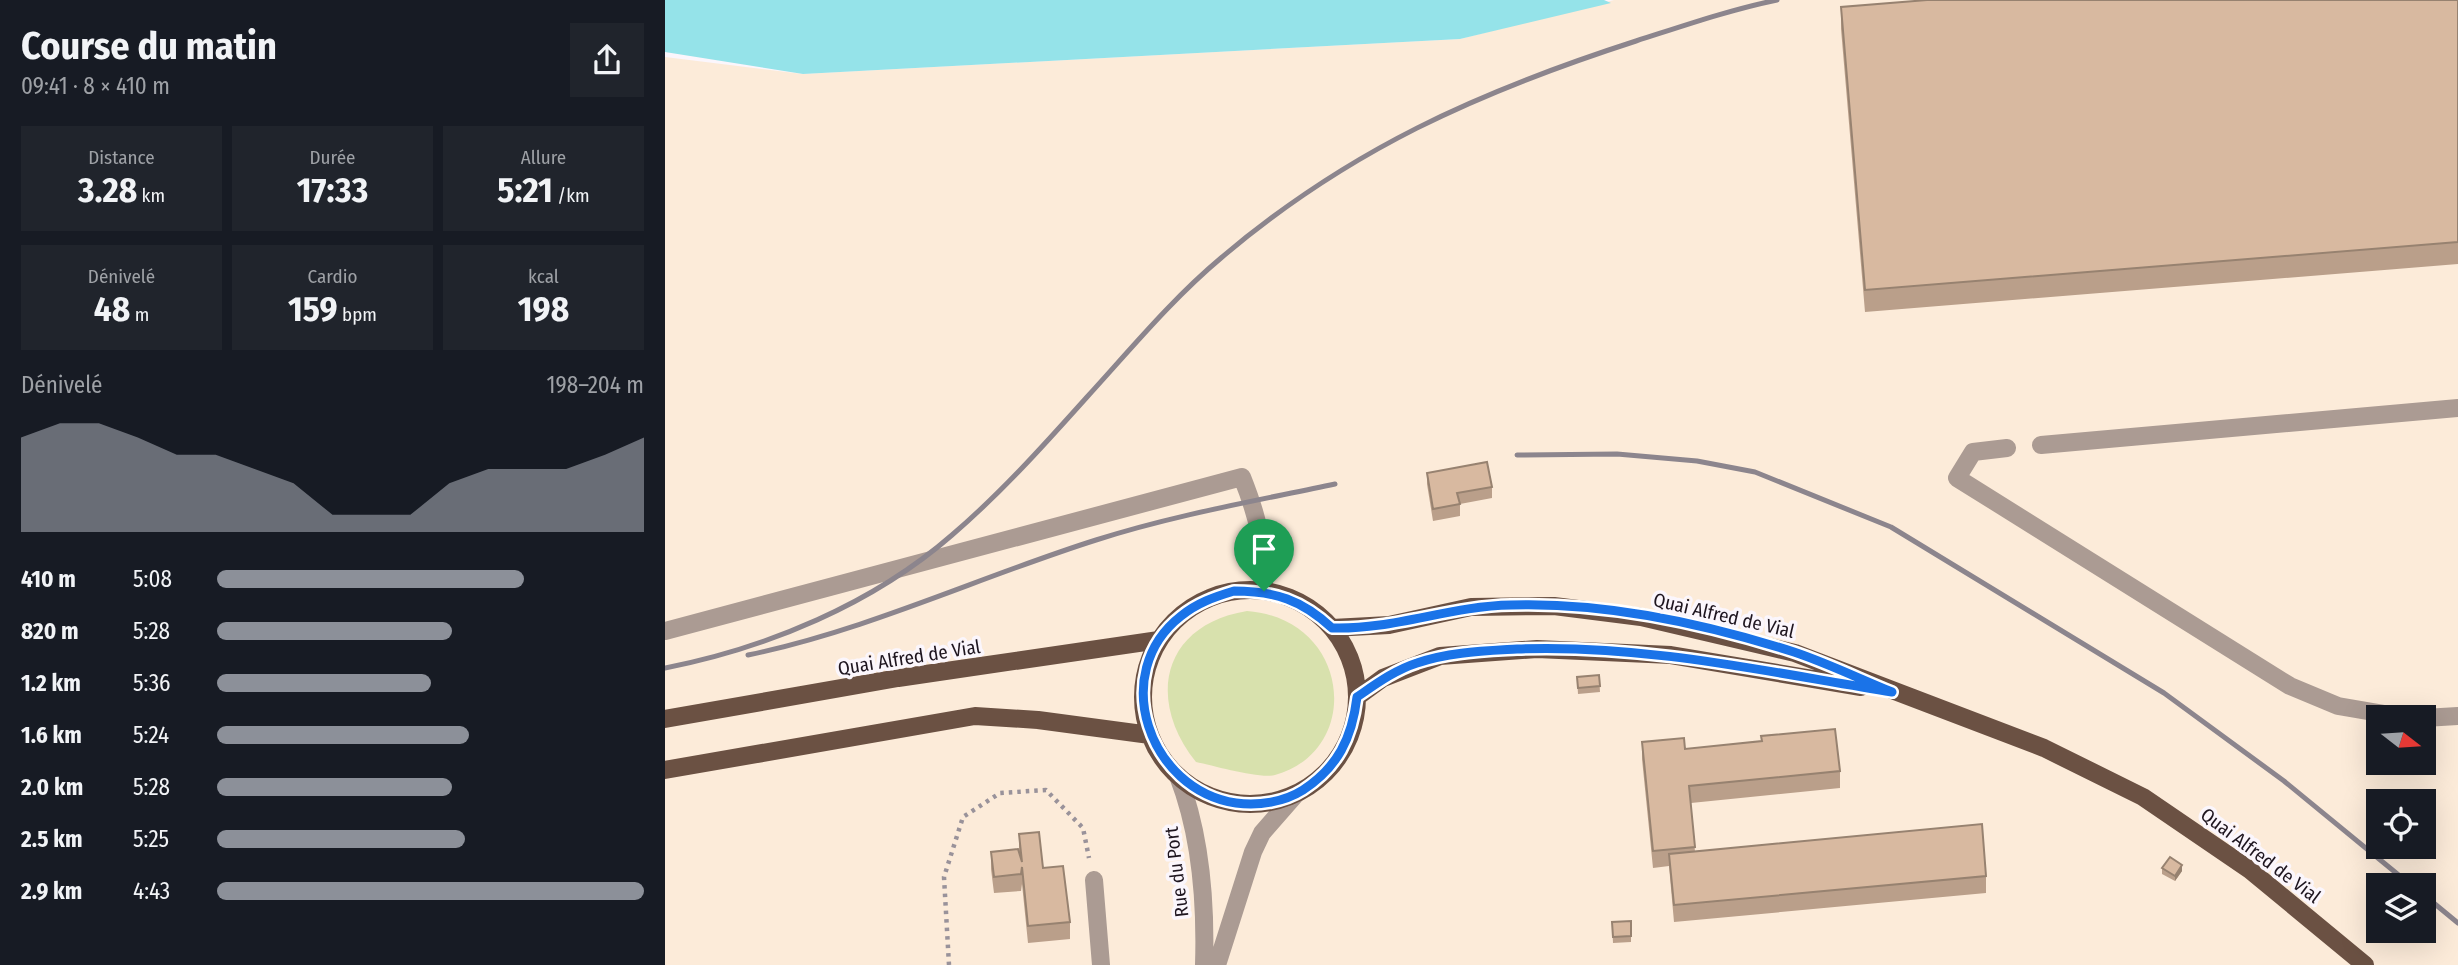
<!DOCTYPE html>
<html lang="fr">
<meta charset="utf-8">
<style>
:root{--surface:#171b24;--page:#20242c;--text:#f1f3f6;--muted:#9ea1a6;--accent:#8c9099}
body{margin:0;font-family:"Fira Sans Condensed",sans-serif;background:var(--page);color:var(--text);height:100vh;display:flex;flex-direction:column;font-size:26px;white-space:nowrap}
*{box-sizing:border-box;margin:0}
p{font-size:23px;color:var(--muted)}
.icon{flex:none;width:38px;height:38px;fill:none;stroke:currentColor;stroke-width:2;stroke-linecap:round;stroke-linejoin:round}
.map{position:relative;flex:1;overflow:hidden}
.sheet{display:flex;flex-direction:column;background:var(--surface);width:665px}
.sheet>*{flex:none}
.needle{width:46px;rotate:107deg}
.controls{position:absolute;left:1701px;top:705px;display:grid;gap:14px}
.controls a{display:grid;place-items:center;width:70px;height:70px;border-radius:0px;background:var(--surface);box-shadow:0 7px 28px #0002;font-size:35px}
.pin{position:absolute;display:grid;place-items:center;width:60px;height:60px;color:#fff;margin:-72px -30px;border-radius:50% 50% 50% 0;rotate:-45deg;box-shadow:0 0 7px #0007}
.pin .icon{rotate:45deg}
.round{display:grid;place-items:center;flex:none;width:74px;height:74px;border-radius:0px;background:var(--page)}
.headline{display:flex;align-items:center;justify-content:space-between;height:119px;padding:0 21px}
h1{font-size:38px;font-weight:700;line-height:52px}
.figures{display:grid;grid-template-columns:repeat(3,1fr);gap:10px;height:119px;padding:7px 21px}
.figures div{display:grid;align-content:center;border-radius:0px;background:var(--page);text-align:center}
.figures b{font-size:35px;font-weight:700}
.figures small{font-size:19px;font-weight:400}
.figures p{font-size:19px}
.chart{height:196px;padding:14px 21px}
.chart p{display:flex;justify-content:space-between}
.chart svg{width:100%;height:126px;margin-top:7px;fill:var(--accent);opacity:.7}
ul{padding:0 21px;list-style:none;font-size:23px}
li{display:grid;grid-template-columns:112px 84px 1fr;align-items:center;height:52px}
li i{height:18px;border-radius:9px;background:var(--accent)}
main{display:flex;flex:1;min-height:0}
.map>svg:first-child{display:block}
.industrial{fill:#fcebd9;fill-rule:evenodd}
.green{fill:#d8e1ad}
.water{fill:#95e3e9}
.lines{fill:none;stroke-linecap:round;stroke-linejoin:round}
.path{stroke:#99929a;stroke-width:4.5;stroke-dasharray:3.5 5;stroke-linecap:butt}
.minor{stroke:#ab9b93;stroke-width:18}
.major{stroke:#6b5143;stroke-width:18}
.rail{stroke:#8c858d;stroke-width:5}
.wall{fill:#ba9f8a}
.shaded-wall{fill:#978270}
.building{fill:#d8b9a0;stroke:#978270;stroke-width:2}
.route-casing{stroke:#fff;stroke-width:14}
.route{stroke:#1a73e8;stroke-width:9}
.labels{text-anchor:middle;stroke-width:7;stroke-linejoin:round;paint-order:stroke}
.street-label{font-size:19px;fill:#1e151f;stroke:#fbf6fc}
</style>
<main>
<section class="sheet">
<div class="headline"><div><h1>Course du matin</h1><p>09:41 · 8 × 410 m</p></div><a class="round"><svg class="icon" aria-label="share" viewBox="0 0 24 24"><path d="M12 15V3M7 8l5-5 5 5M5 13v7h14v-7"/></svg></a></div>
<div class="figures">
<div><p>Distance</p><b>3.28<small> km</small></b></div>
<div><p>Durée</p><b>17:33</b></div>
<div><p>Allure</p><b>5:21<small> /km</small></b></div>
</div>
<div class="figures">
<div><p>Dénivelé</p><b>48<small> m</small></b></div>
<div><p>Cardio</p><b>159<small> bpm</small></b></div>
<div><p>kcal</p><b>198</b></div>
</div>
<div class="chart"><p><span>Dénivelé</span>198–204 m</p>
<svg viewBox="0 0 160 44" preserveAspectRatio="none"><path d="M0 44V11L10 6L20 6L30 11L40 17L50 17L60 22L70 27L80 38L90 38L100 38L110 27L120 22L130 22L140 22L150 17L160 11V44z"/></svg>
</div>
<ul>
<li><b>410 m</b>5:08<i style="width:72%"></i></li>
<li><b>820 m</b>5:28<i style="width:55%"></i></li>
<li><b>1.2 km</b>5:36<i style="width:50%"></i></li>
<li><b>1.6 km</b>5:24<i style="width:59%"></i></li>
<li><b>2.0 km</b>5:28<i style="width:55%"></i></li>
<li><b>2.5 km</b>5:25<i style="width:58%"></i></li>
<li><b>2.9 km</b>4:43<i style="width:100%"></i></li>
</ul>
</section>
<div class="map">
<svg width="1793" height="965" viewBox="0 0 1793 965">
<rect width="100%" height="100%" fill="#fbf6fc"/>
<path class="industrial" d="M949,0H1793V965H0V57L138,74L795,39ZM1713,718H1759V763H1713ZM1713,802H1759V847H1713ZM1713,886H1759V931H1713Z"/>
<path class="green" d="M582,611C686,619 699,750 610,775C595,779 550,766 531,762C481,700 497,625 582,611Z"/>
<path class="water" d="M0,0H939L946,3L795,39L138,74L0,52Z"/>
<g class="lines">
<path class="path" d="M284,965L279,877L298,817L335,793L381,790L418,828L424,858"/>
<path class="minor" d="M1376,445L1793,408
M1342,448L1308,452L1292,478L1625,686L1673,706L1743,718
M0,631L577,477C593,517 600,547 599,591
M1759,718L1793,716
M513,776C536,835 541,902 539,965
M429,880L436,965
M552,965L588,852L597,833L631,794"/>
<path class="major" d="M478 697a107 107 0 1 1 214 0a107 107 0 1 1-214 0Z
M667,628L724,625L806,607L889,606L976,617L1130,653L1379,748L1478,797L1585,870L1700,965
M692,697L718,678L775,656L872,649L1006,655L1196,687
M0,719L233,678L494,640
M0,770L310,716L373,720L485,735"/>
<path class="rail" d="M852,455L952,454L1032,461L1090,472L1226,527L1499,693L1619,781L1747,886
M83,655C203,630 314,577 431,540C509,515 590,501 670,484
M0,668C102,648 208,604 287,535C336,493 379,445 422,397C465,350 507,299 556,258C683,150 813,92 971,41C1018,26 1064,10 1112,0
M1759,895L1793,923"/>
</g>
<path class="wall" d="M1793,0V264L1200,312L1176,29V7Z
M762,473L827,487V498L795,504V516L768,521L762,484Z
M934,675L935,692L913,694L912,677Z
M1096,736L1175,771V788L1026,803L1030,852L1321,876V893L1009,922L1004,866L988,868L977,759V742L1020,749L1096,741Z
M354,834L378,868L405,922V939L363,943L357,884L356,891L329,893L326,869V852L354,850Z
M1497,868L1517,871L1510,881L1497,874Z
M966,921V942L948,943L947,922Z"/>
<path class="shaded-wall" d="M1517,865V871L1510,881V876Z"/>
<path class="building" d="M1262,0H1793V242L1200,290L1176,7Z
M822,462L827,487L792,493L795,504L768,509L762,473Z
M934,675L935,686L913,688L912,677Z
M1170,729L1175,771L1024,786L1030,847L988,851L977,742L1019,738L1020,749L1097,741L1096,736Z
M1317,824L1321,876L1009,905L1004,854Z
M374,832L378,868L398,866L405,922L363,926L357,867L356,874L329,877L326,852L353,849L357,862L354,834Z
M1505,857L1517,865L1510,876L1497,868Z
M966,921V936L948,937L947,922Z"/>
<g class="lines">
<g class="route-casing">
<path id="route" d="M569,591C610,591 637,600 667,628C728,630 785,606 846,605C939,602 1041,624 1129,652C1162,663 1195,679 1227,692C1103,672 979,644 852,649C819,651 784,652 752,663C730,670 711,684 692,697C687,738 673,767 638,790C619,802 594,806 571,803C484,790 443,673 516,616C532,603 549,597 569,591Z"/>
</g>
<use href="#route" class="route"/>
</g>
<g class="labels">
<g class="street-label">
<text transform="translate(1059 615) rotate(13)" y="7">Quai Alfred de Vial</text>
<text transform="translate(244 657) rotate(-9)" y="7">Quai Alfred de Vial</text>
<text transform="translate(1596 855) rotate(37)" y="7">Quai Alfred de Vial</text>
<text transform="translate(511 872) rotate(-97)" y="7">Rue du Port</text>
</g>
</g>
</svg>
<div class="controls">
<a><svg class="needle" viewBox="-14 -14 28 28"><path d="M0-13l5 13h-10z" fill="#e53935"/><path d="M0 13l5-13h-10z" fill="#9ea1a6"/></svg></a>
<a><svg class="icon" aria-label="locate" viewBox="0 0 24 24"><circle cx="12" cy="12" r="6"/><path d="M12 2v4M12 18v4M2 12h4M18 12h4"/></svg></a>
<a><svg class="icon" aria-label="layers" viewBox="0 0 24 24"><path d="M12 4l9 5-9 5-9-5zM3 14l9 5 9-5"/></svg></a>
</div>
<div class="pin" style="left:599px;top:591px;background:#1e9e55"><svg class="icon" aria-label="arrive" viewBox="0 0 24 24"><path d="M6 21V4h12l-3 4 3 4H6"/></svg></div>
</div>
</main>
